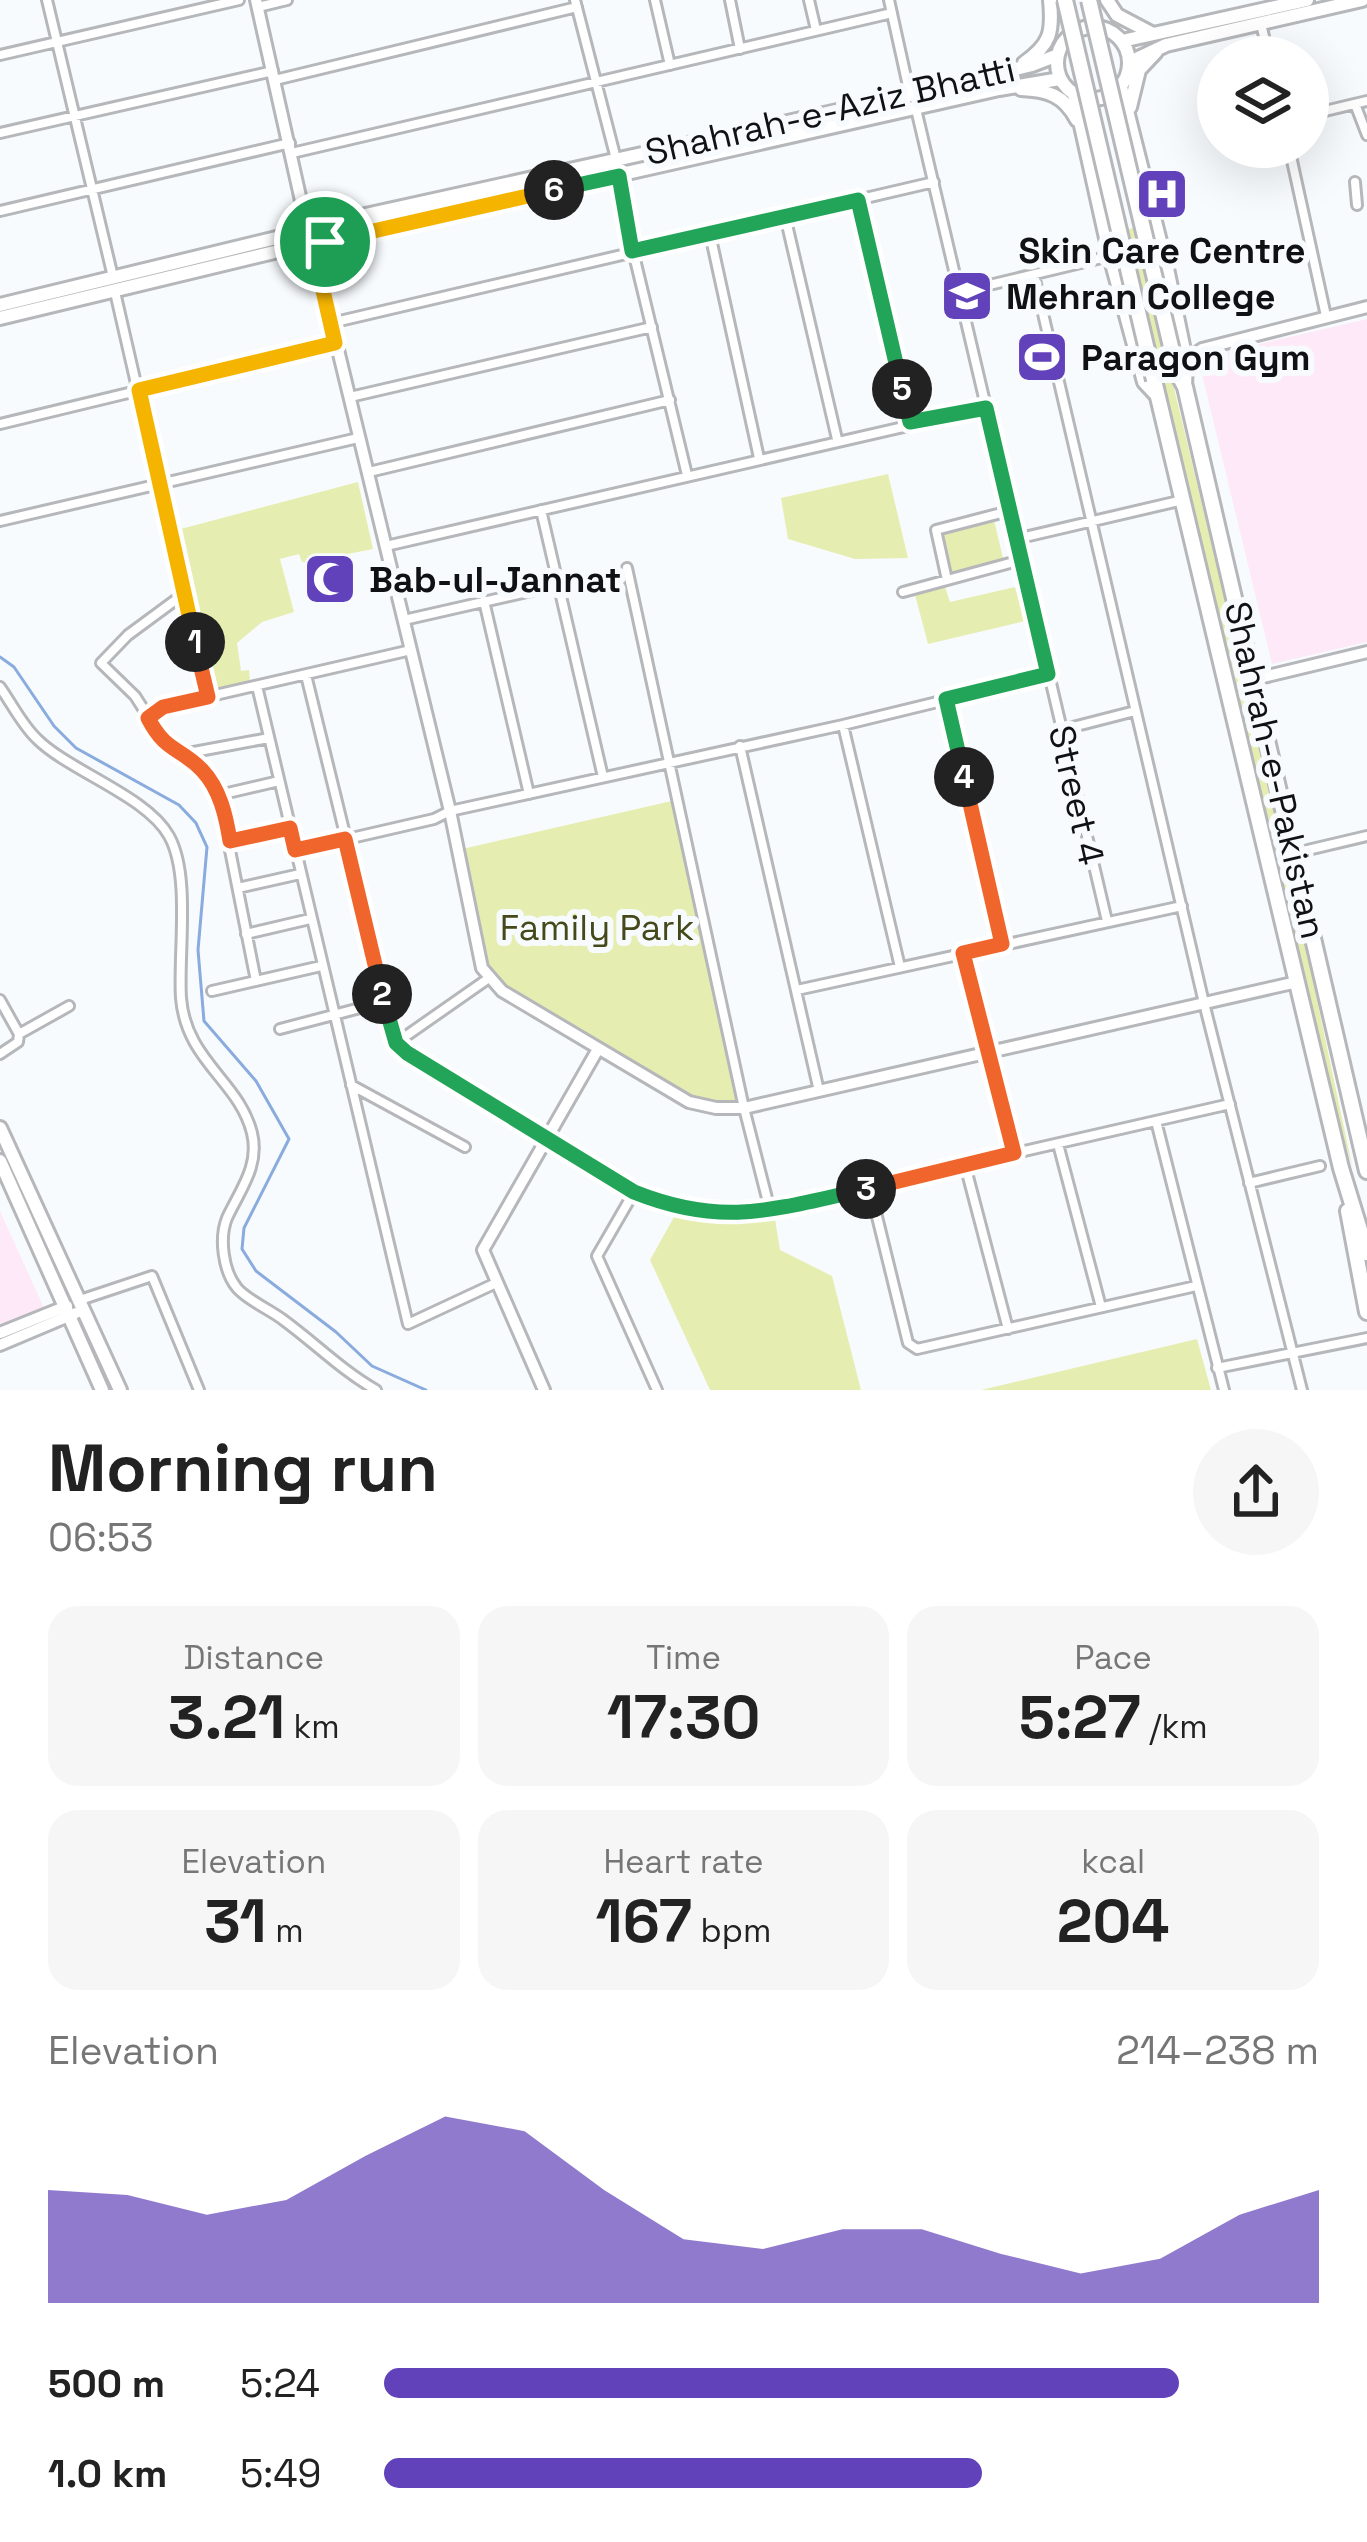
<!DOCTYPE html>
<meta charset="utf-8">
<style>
:root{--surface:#fff;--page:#f6f6f6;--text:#222;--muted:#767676;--accent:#6142ba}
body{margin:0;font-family:"Space Grotesk",sans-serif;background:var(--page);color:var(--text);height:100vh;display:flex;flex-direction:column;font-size:45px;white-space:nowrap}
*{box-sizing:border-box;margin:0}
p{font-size:39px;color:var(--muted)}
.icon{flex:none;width:66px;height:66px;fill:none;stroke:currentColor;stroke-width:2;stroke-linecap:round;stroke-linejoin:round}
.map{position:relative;height:1390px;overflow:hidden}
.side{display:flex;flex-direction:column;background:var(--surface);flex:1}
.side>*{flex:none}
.tools{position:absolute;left:1197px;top:36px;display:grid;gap:24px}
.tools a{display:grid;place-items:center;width:132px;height:132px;border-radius:50%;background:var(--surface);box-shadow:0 12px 48px #0002;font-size:60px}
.pin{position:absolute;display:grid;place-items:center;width:102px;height:102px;color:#fff;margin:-51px;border:6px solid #fff;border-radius:50%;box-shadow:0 3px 12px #0007}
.km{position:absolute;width:60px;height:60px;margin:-30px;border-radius:50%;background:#222;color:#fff;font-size:33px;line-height:60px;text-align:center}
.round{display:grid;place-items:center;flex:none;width:126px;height:126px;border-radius:63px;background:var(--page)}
.overview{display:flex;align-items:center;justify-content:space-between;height:204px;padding:0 48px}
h1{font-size:66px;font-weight:800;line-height:90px}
.metrics{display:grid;grid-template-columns:repeat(3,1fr);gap:18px;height:204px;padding:12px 48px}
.metrics div{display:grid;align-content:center;border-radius:30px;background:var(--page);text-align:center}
.metrics b{font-size:60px;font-weight:800}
.metrics small{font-size:33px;font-weight:400}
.metrics p{font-size:33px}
.chart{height:336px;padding:24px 48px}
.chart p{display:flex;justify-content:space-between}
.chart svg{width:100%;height:216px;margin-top:12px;fill:var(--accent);opacity:.7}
ul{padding:0 48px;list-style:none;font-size:39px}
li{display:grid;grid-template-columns:192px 144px 1fr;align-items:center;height:90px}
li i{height:30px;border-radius:15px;background:var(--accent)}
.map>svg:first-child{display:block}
.education{fill:#fee9f8}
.green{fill:#e6edb1}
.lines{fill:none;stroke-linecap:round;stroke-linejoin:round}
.stream{stroke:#89abdd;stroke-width:3}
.minor-casing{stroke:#b5b7ba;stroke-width:14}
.tertiary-casing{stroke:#b5b7ba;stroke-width:16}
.secondary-casing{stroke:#b5b7ba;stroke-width:18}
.trunk-casing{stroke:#b5b7ba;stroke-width:20}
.minor{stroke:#fff;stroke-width:8}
.tertiary{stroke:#fff;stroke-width:10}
.secondary{stroke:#fff;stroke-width:12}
.trunk{stroke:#fff;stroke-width:14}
.trunk-bridge-casing{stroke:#b5b7ba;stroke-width:20;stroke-linecap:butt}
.trunk-bridge{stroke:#fff;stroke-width:14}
.split-1-casing{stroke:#fff;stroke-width:24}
.split-2-casing{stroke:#fff;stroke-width:24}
.split-3-casing{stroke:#fff;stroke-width:24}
.split-4-casing{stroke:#fff;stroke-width:24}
.split-5-casing{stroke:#fff;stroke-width:24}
.split-6-casing{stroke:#fff;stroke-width:24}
.split-7-casing{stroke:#fff;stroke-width:24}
.split-1{stroke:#f5b400;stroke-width:15}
.split-2{stroke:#f0652b;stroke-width:15}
.split-3{stroke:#22a559;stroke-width:15}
.split-4{stroke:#f0652b;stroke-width:15}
.split-5{stroke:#22a559;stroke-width:15}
.split-6{stroke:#22a559;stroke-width:15}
.split-7{stroke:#f5b400;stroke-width:15}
.labels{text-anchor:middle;stroke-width:12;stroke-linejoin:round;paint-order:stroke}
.street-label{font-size:36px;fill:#101112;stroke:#f8fbfe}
.poi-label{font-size:36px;font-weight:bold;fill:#101112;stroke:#f8fbfe;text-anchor:start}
.park-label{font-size:36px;fill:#45491a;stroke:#f8fbfe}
</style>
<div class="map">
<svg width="1367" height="1390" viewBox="0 0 1367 1390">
<rect width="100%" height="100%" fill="#f8fbfe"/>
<path class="education" d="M1367,319V642L1272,664L1198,358Z
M0,1211L45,1310L0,1329Z"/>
<path class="green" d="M1135,227L1282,835L1353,1170C1262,861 1204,543 1127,230Z
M888,474L908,558L855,559L788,539L781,498Z
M358,482L373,549L307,562H302L299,554L280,559L294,612L262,622L237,643L241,671L249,670L250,682L212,689L177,530Z
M994,520L1004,562L950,576L940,534Z
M944,584L950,602L1015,587L1025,621L928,644L914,591Z
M676,800L744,1108L689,1102L489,978L458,850Z
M674,1217L775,1219L780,1250L832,1276L861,1390H710L650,1260Z
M1197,1339L1211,1390H981Z"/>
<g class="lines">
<path class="stream" d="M0,657L14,667L54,726L76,748L179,805L196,823L207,847L198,950L204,1021L256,1081L289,1139L244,1228L242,1249L256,1271L336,1332L372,1366L426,1390"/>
<g class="minor-casing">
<path id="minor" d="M47,0L113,277
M575,0L616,159
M655,0L670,65
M730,0L740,49
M809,0L816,30
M889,0L910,95
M258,7L287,0
M1261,24L1269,57
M0,55L239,0
M275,80L577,7
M1355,104L1367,135
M916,109L1107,921
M1308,115L1367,101
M0,133L273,71
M1289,147L1326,316
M292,153L892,13
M619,176L633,251L687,475
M1355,182L1357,205
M858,200L910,422
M0,211L290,143
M785,216L837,439
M710,234L759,458
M1034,275L1204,1003L1302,1390
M115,292L208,697
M960,292L1110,256
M331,323L934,182
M350,397L652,327
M0,424L335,343
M369,472L670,400
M541,510L603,777
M0,521L358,438
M1016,539L1183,500
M386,546L986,408
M627,568L744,1108L770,1210
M947,580L936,530L1009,511
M903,592L1021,560
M185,593L128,635L101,663L135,696L169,749L203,771L219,795L256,981
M484,601L529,794
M404,620L597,576
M306,675L396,1043L634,1192L684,1209L744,1215L1230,1104
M257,686L408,1324L496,1283
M0,687C12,704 22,725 37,739C69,771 147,796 169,836C191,875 178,953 181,998C186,1061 239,1081 252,1133C260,1166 240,1190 227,1218C219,1238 223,1271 237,1288C247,1300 269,1309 282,1319C315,1343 341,1370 376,1390
M946,699L1002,944
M148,718L163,707L411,650
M843,725L900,967
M1061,730L1135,711
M740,746L819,1091
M183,754L269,738
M219,795L279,781
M230,841L290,828
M295,851L434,819L450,811L843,725L1048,675
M1295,853L1367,836
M238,888L300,874
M246,934L310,919
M963,953L1014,1153
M797,990L1182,906
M212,991L321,966
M0,1000L19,1034L18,1042L0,1054
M280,1029L383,1002
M19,1034L69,1006
M396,1043L489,978
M351,1085L465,1147
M1156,1121L1224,1390
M1058,1144L1101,1307
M965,1165L1008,1329
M1249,1183L1320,1166
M870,1188L908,1343L917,1349L1196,1286
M634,1192L597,1256L657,1390
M77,1301L152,1276L199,1390
M1217,1368L1367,1338"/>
</g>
<g class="tertiary-casing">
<path id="tertiary" d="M256,0L306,223
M314,251L450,811L482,968L502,991L689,1102L716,1108H744L1297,982
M1186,360L1202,349L1367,307
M1255,679L1367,652
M0,1333L67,1306
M0,1345L76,1313
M544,1390L483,1250L598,1049"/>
</g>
<g class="secondary-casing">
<path id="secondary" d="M1107,0L1117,15L1153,34
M1057 63a36 36 0 1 1 72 0a36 36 0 1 1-72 0Z
M1122,41L1307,0
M1130,62L1166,45L1362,0
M1024,63C1051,44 1053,32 1050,0
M1121,87L1168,273L1186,360L1185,387
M1021,89C1047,90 1064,95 1077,120
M1074,94L1110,256L1144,382L1158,397
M1130,107L1139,70L1156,52
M297 237a14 14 0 1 1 28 0a14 14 0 1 1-28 0Z
M320,225L910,95L1032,65L1058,55
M325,241L999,89L1060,79
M0,305L297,233
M0,318L299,246
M0,1128L120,1390
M0,1161L102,1390"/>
</g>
<g class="trunk-casing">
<path id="trunk" d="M1177,372L1185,387L1367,1171
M1154,380L1341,1168L1367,1253
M1348,1211L1367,1312"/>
</g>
<use href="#minor" class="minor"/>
<use href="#tertiary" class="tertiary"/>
<use href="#secondary" class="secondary"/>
<use href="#trunk" class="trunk"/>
<g class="trunk-bridge-casing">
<path id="trunk-bridge" d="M1065,0L1154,380
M1089,0L1177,372"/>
</g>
<use href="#trunk-bridge" class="trunk-bridge"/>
</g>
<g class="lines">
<g class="split-1-casing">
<path id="split-1" d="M195,642L139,390L335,343L314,251L325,242"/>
</g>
<g class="split-2-casing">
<path id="split-2" d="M195,642L208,697L163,707L148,718C166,753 180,747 202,770C220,789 226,816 230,841L290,828L295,850L345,839L382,994"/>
</g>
<g class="split-3-casing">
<path id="split-3" d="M382,994L396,1043L407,1053L634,1192C724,1228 775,1209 866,1189"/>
</g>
<g class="split-4-casing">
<path id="split-4" d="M866,1189L1014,1153L963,953L1002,944L964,777"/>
</g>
<g class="split-5-casing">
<path id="split-5" d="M902,389L910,422L986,408L1048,674L946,699L964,777"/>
</g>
<g class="split-6-casing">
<path id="split-6" d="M554,190L619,176L632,251L858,200L902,389"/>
</g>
<g class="split-7-casing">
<path id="split-7" d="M325,242L554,190"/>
</g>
<use href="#split-1" class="split-1"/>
<use href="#split-2" class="split-2"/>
<use href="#split-3" class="split-3"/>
<use href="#split-4" class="split-4"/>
<use href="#split-5" class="split-5"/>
<use href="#split-6" class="split-6"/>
<use href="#split-7" class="split-7"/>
</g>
<defs>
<g id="hospital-square" transform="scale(2.7)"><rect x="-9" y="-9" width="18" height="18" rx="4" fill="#6142ba" stroke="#f8fbfe"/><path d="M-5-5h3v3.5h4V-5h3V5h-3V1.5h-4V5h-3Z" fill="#fff"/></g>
<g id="university-square" transform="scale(2.7)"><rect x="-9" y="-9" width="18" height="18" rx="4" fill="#6142ba" stroke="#f8fbfe"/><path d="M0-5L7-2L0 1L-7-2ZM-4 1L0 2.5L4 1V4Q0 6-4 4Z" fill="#fff"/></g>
<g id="stadium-square" transform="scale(2.7)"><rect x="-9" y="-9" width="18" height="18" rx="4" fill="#6142ba" stroke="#f8fbfe"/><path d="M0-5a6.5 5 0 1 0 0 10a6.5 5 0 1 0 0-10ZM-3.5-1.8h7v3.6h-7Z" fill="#fff"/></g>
<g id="mosque-square" transform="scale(2.7)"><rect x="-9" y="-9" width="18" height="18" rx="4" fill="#6142ba" stroke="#f8fbfe"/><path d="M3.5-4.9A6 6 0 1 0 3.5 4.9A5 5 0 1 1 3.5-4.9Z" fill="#fff"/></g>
</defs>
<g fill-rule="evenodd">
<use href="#hospital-square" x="1162" y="194"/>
<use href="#university-square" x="967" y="296"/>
<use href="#stadium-square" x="1042" y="357"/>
<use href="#mosque-square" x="330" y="579"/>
</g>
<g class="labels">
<g class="street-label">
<text transform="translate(830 110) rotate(-13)" y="13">Shahrah-e-Aziz Bhatti</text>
<text transform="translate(1276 770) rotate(77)" y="13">Shahrah-e-Pakistan</text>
<text transform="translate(1077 795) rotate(77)" y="13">Street 4</text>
</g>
<g class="poi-label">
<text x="1162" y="263" text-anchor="middle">Skin Care Centre</text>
<text x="1006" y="309">Mehran College</text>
<text x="1081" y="370">Paragon Gym</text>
<text x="369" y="592">Bab-ul-Jannat</text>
</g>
<g class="park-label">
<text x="597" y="940">Family Park</text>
</g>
</g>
</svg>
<div class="tools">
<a><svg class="icon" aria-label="layers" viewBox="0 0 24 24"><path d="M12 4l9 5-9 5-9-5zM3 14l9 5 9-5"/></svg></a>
</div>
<div class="pin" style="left:325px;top:242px;background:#1e9e55"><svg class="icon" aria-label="arrive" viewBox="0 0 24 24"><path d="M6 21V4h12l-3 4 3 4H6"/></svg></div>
<b class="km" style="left:195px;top:642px">1</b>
<b class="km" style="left:382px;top:994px">2</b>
<b class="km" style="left:866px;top:1189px">3</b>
<b class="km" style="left:964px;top:777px">4</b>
<b class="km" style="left:902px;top:389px">5</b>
<b class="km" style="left:554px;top:190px">6</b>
</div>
<section class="side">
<div class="overview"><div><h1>Morning run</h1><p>06:53</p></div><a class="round"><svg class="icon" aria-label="share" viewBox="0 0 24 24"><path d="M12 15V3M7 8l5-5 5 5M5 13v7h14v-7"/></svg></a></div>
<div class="metrics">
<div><p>Distance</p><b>3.21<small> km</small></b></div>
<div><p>Time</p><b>17:30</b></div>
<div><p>Pace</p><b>5:27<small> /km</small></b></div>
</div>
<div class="metrics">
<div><p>Elevation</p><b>31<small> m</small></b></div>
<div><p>Heart rate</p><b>167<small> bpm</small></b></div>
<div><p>kcal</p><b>204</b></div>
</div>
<div class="chart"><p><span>Elevation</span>214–238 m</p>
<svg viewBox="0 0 160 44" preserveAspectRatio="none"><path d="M0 44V21L10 22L20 26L30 23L40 14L50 6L60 9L70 21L80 31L90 33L100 29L110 29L120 34L130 38L140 35L150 26L160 21V44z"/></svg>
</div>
<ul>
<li><b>500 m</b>5:24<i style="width:85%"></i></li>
<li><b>1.0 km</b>5:49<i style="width:64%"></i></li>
</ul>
</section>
